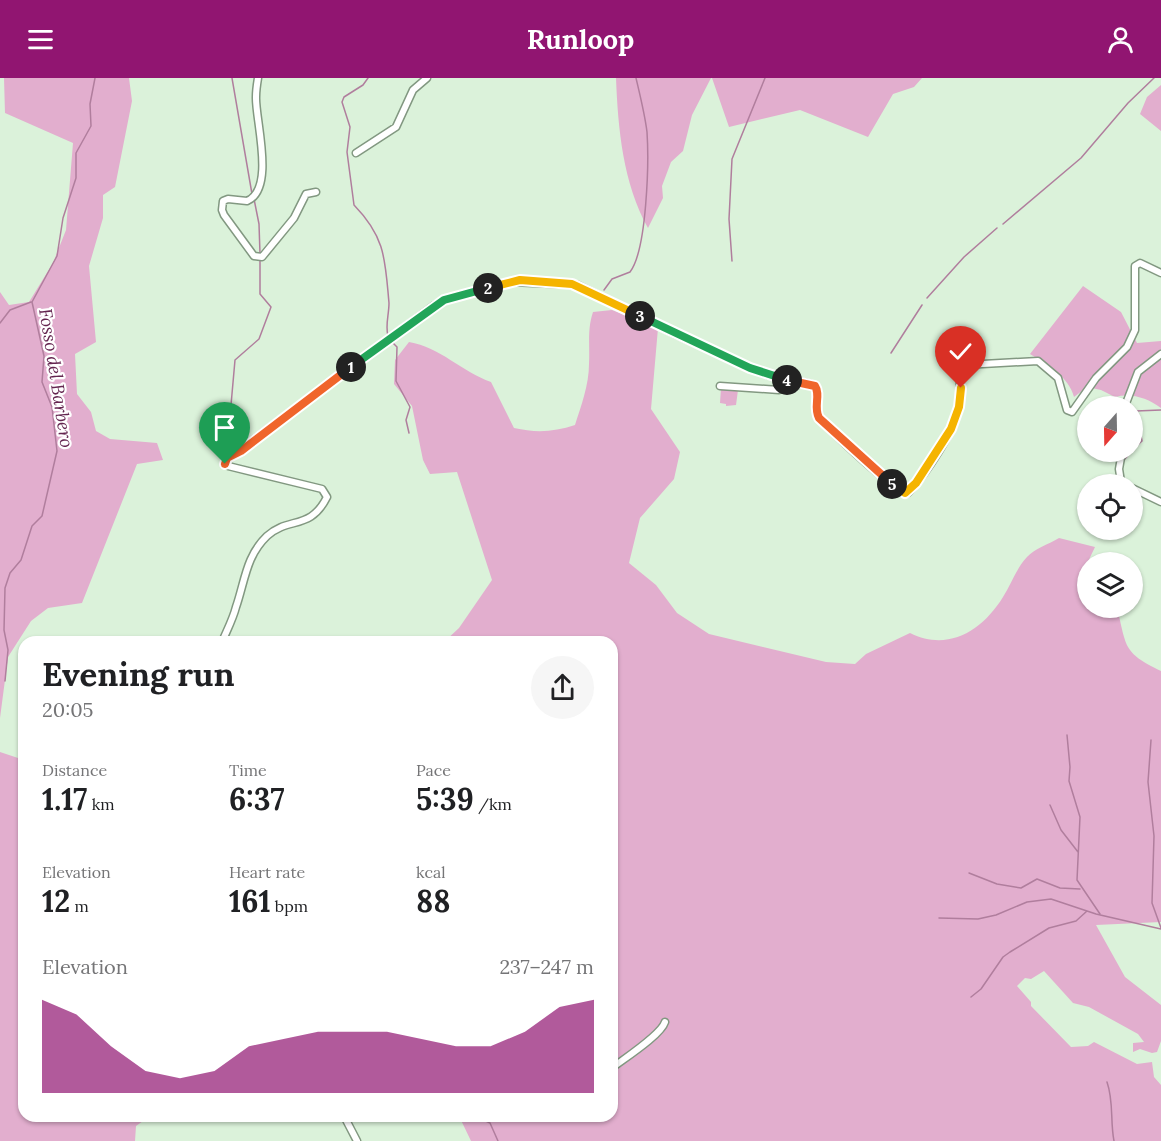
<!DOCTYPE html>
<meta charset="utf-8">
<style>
:root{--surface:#fff;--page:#f6f6f6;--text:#202124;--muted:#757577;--accent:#911571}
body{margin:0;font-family:Lora,serif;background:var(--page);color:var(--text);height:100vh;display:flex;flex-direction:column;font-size:22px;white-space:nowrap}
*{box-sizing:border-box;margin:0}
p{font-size:20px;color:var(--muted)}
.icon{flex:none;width:33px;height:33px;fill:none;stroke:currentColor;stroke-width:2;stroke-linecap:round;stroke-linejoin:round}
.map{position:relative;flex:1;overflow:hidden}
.details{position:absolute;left:18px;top:558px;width:600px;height:486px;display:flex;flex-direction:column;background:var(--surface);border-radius:18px;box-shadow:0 2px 4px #0004}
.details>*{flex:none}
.needle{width:39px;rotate:200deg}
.buttons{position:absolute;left:1077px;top:318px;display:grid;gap:12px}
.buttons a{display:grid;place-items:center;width:66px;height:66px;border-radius:50%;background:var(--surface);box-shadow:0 2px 4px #0004;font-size:30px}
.pin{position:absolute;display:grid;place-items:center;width:51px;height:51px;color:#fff;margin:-62px -26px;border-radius:50% 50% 50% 0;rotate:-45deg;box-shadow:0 0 6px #0007}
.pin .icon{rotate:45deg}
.km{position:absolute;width:30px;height:30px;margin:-15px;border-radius:50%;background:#222;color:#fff;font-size:16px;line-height:30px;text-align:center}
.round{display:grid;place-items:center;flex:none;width:63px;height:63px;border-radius:32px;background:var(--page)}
.summary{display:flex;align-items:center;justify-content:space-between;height:102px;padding:0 24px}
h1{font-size:33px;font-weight:700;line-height:45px}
.stats{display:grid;grid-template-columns:repeat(3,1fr);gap:9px;height:102px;padding:6px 24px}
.stats div{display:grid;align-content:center}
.stats b{font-size:30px;font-weight:700}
.stats small{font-size:16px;font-weight:400}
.stats p{font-size:16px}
.chart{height:168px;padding:12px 24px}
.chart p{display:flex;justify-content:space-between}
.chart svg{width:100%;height:108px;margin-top:6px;fill:var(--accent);opacity:.7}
header{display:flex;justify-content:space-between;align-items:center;height:78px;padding:0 24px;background:var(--accent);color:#fff;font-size:27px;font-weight:700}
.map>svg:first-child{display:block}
.green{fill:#e2aece}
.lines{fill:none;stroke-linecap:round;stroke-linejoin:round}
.stream{stroke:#b07e9d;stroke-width:1.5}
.street-casing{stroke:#829881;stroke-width:9}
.street{stroke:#fff;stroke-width:6}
.split-1-casing{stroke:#fff;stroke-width:12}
.split-2-casing{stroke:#fff;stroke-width:12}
.split-3-casing{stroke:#fff;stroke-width:12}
.split-4-casing{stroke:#fff;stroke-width:12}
.split-5-casing{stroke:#fff;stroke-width:12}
.split-6-casing{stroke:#fff;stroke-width:12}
.split-1{stroke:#f0652b;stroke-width:8}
.split-2{stroke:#22a559;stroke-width:8}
.split-3{stroke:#f5b400;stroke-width:8}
.split-4{stroke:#22a559;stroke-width:8}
.split-5{stroke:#f0652b;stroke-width:8}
.split-6{stroke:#f5b400;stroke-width:8}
.labels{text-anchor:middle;stroke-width:4.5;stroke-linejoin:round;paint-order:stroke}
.water-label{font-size:18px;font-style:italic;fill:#642550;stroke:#fff}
</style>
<header><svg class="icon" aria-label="menu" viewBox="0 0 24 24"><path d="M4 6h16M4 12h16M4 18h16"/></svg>Runloop<svg class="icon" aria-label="person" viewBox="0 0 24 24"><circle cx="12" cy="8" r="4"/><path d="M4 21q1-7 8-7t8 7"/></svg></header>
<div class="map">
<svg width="1161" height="1063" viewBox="0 0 1161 1063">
<rect width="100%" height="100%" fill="#dbf2da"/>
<path class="green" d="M4,0H129L132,23L115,109L103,117V140L89,188L96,264L75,276L77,316L91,334L96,353L110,361L157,365L163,382L137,386L82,525L48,530L31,543L8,579L0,640V214L9,227L29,224L53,185L66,152L73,65L5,35Z
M616,0H711L692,37L683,73L671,84L662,108L663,120L648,150C623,105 618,51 616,0Z
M712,0H922L914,9L893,16L868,59L800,32L729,49Z
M1161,7V53L1140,36L1147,19Z
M1083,208L1121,234L1137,265L1161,263V330C1147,320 1132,315 1115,319L1101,312L1087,309L1074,319C1069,299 1047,286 1030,276Z
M612,232L658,250L651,331L680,374L674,401L640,440L629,485L656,507L677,535L709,556L826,584L855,586L866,576L910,555C948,574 982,553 1003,519C1011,507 1017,489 1027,479C1034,471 1049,466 1059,460L1095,469L1084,492L1087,496L1088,530H1117C1127,569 1122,574 1161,593V844L1096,847L1125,899L1161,927V963L1157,974L1152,975L1140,971L1133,974V965L1144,964L1138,956L1089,929L1073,925L1044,893L1031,901L1025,900L1017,908L1031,924V928L1071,969L1088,968L1094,964L1137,986L1152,984L1154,999L1161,1007V1063H471L459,1038H612V564H444L459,550L492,502L457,394L430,396L423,382L412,328L394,306L395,282L409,264C440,269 462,294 491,304L514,350C536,355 554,354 575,347C581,328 589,307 589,286C590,267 587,252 593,234Z
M721,310L738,312L736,327L726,328V326L720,325Z
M0,674L24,682V1038H150L136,1048L135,1063H0Z"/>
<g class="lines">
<path class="stream" d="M232,0L252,116
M368,0L363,7L344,19L342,24L350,49L347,74L354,127C386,160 385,182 389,225C389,237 385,247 388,258
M254,121L259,146L260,176
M1003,146L1081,80L1128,25L1154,0
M732,183L729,141L732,81L765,0
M604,212L612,201L630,194C647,172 649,84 647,54C645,37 640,17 636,0
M927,220L964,179L997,150
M0,245L10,232L31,224
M393,265L397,269L396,303L410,329L406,342L409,355
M891,275L922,227
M231,327L235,282L259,261L271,229L260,216V181
M1132,372L1142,363L1136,333L1161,332
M1123,383L1131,374
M5,603L8,572L4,552L5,510L10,495L21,482L32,448L42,438L57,373L52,329L42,304L44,278L32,224L57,178L63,140L76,100V75L91,48L90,26L95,0
M1067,657L1070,689L1069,703L1080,739L1077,802L1100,836
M1151,662L1148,704L1154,758L1152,825L1161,850
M1050,727L1061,752L1078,774
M969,795L997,806L1021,810L1037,801L1060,810L1080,811
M939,840L978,841L996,837L1027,824L1051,821L1096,836L1161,851
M971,919L981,911L1003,879L1010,874L1049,850L1076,843L1087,833
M1107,1004C1114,1024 1110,1043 1114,1063
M475,1038L490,1045L498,1063
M419,1041L428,1038"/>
<g class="street-casing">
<path id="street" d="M258,0C257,6 256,13 256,19C255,41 276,111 247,123L228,121L223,123L222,132L224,137L254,178L262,179L294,140L306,116L316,114
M356,75L396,49L413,12L427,0
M720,308L779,312L802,306L815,308C821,317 813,329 819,340C832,354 894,414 908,415C927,395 953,355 959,329C961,316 957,298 965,287L1038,283L1058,300L1067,332L1072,334L1096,300L1127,269L1135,252V188L1140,185L1161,195
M1125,328L1138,294L1161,276
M1122,374L1119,391L1121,404L1125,406
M1132,410L1161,424
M222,564C227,552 233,541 236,529C245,503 246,478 267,458C289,438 310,453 327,419L322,411L228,388L225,383L433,228L444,222L511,204L578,207L677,257L750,290L768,297L810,306
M612,990C625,980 661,957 665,944
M344,1038L357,1063"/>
</g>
<use href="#street" class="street"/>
</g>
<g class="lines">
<g class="split-1-casing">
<path id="split-1" d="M225,386L227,380L241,373L351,289"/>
</g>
<g class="split-2-casing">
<path id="split-2" d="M351,289L444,222L488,210"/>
</g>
<g class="split-3-casing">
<path id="split-3" d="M488,210L520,202L572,206L640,238"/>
</g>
<g class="split-4-casing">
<path id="split-4" d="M640,238L750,290L787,302"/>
</g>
<g class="split-5-casing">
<path id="split-5" d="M787,302L815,308C821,317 813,329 819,340L892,406"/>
</g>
<g class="split-6-casing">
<path id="split-6" d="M892,406L905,415L916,405L951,351L959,329L961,310"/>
</g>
<use href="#split-1" class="split-1"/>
<use href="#split-2" class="split-2"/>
<use href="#split-3" class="split-3"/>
<use href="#split-4" class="split-4"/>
<use href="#split-5" class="split-5"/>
<use href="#split-6" class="split-6"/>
</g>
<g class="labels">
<g class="water-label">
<text transform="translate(56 300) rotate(81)" y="6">Fosso del Barbero</text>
</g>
</g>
</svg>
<div class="buttons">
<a><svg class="needle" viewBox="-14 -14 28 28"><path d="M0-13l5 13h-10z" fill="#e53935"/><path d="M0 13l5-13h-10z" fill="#757577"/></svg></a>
<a><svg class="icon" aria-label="locate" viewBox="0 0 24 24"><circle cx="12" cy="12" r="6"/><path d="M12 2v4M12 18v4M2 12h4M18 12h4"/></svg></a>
<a><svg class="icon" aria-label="layers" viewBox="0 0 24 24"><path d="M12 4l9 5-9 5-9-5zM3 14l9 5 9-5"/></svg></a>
</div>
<div class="pin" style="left:225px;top:386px;background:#1e9e55"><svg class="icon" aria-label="arrive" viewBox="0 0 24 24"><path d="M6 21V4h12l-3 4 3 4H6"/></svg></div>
<div class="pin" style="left:961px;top:310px;background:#d93025"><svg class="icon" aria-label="check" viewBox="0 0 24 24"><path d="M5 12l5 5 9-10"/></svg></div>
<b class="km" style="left:351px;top:289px">1</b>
<b class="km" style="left:488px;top:210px">2</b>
<b class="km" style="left:640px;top:238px">3</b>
<b class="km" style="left:787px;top:302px">4</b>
<b class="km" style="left:892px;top:406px">5</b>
<section class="details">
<div class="summary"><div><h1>Evening run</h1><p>20:05</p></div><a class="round"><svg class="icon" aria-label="share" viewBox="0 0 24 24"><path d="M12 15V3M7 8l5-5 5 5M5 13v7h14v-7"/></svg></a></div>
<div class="stats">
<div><p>Distance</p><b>1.17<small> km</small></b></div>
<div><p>Time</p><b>6:37</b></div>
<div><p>Pace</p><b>5:39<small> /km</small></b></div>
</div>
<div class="stats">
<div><p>Elevation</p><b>12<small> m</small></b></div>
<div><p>Heart rate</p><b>161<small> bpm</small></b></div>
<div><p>kcal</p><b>88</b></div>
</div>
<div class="chart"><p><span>Elevation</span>237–247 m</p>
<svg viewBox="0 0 160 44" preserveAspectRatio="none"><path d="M0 44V6L10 12L20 25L30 35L40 38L50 35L60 25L70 22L80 19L90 19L100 19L110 22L120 25L130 25L140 19L150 9L160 6V44z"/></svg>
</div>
</section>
</div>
